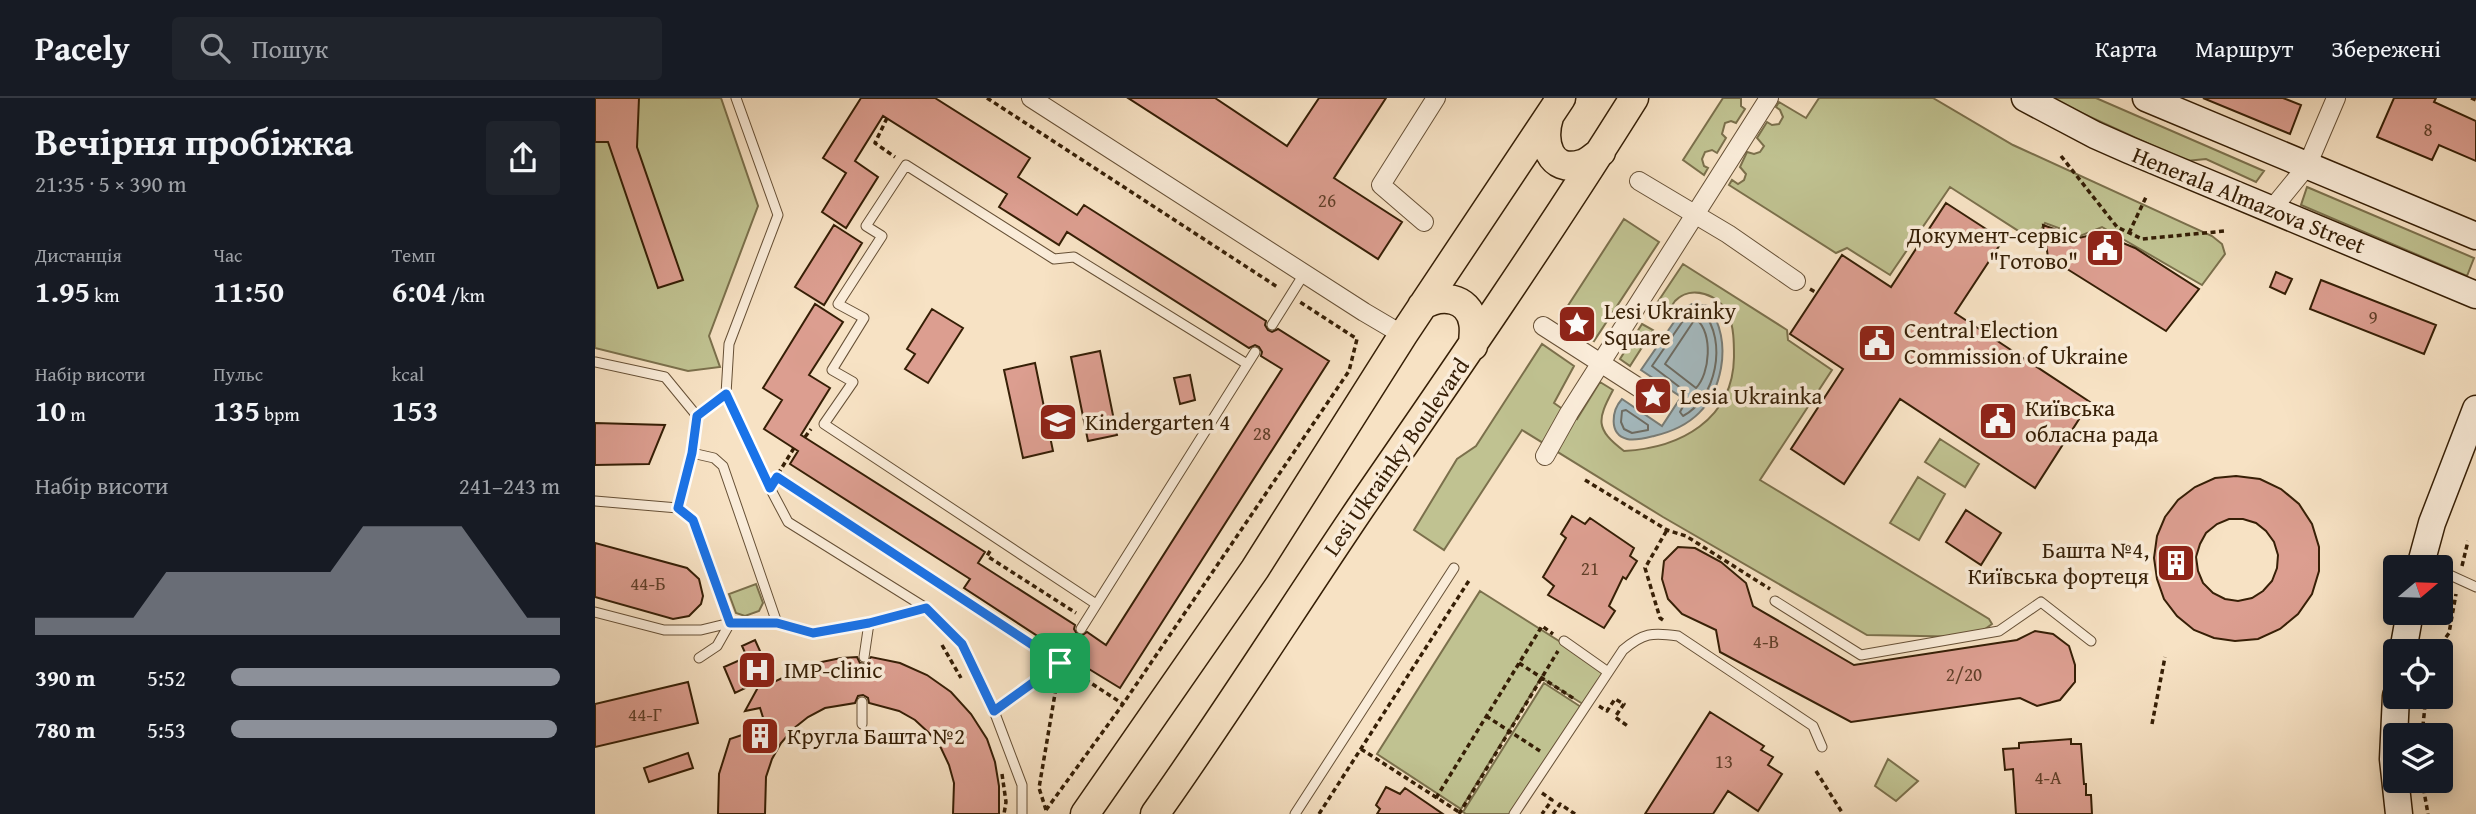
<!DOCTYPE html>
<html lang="uk">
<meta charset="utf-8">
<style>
:root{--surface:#171b24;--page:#20242c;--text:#f1f3f6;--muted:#9ea1a6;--line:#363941;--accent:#8c9099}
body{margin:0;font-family:"Gentium Book Plus",serif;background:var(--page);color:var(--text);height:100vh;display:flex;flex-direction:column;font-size:26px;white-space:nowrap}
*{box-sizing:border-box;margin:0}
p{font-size:23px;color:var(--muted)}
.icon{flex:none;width:38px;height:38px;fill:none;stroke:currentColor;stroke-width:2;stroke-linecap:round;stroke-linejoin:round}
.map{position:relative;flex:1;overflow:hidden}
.drawer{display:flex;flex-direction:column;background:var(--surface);width:595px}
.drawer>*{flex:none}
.needle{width:46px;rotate:71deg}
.tools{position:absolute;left:1788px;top:457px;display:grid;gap:14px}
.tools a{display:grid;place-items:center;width:70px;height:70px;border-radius:7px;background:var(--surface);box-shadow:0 4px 18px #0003;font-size:35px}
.pin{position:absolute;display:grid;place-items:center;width:60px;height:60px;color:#fff;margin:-30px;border-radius:14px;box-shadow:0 4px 10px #0006}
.round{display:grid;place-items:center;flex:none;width:74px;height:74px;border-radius:7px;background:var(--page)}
.overview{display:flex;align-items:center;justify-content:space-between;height:119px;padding:0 35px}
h1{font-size:38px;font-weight:700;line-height:52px}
.stats{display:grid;grid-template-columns:repeat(3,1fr);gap:10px;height:119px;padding:7px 35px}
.stats div{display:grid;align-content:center}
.stats b{font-size:30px;font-weight:700}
.stats small{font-size:19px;font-weight:400}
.stats p{font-size:19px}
.chart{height:196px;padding:14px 35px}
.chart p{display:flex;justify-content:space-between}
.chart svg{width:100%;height:126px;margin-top:7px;fill:var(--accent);opacity:.7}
ul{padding:0 35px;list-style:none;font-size:23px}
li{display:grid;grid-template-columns:112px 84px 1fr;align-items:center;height:52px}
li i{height:18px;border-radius:9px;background:var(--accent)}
header{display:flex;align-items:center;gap:42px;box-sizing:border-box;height:98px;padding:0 35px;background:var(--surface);border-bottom:2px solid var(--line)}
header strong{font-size:33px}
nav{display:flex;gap:38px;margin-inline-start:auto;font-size:24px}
.search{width:490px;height:63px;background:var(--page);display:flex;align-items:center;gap:18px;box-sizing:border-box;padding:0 24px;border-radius:7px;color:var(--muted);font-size:26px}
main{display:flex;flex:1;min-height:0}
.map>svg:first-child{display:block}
.green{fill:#c0c291;stroke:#7b704c;stroke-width:2}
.water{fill:#a4bac0;stroke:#787c76;stroke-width:2}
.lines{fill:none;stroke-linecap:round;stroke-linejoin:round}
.shore{stroke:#6d6c63;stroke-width:2}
.building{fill:#dc9e90;stroke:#361f06;stroke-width:2;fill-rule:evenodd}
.lane-casing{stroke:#665036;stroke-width:11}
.street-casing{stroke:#665036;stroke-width:20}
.secondary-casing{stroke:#361f06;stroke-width:29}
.primary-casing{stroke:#361f06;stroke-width:31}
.path{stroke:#361f06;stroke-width:3.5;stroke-dasharray:5 3.5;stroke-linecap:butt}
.lane{stroke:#faecd9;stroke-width:9}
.street{stroke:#faecd9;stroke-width:18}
.secondary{stroke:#faecd9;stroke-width:26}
.primary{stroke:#f7e2c4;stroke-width:28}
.route-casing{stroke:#fff;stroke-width:14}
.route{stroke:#1a73e8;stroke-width:9}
.labels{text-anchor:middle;stroke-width:7;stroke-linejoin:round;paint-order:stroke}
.number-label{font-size:19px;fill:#603f28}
.street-label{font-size:23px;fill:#361f06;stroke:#faecd9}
.poi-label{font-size:23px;fill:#361f06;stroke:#faecd9;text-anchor:start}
</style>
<header>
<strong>Pacely</strong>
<div class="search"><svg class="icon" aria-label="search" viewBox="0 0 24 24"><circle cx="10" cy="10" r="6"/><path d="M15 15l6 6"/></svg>Пошук</div>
<nav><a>Карта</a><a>Маршрут</a><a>Збережені</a></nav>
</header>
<main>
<section class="drawer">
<div class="overview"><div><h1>Вечірня пробіжка</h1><p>21:35 · 5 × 390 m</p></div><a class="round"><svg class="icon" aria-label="share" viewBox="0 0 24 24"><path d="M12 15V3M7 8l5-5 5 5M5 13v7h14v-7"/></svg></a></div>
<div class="stats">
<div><p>Дистанція</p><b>1.95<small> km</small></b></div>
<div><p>Час</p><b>11:50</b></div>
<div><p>Темп</p><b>6:04<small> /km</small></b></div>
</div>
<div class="stats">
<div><p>Набір висоти</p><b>10<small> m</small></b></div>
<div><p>Пульс</p><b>135<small> bpm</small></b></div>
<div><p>kcal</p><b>153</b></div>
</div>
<div class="chart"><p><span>Набір висоти</span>241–243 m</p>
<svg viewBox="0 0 160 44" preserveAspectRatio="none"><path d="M0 44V38L10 38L20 38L30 38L40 22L50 22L60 22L70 22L80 22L90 22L100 6L110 6L120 6L130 6L140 22L150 38L160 38V44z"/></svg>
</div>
<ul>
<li><b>390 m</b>5:52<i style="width:100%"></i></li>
<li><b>780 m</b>5:53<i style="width:99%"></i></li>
</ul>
</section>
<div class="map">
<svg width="1881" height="716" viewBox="0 0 1881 716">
<rect width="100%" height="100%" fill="#f7e2c4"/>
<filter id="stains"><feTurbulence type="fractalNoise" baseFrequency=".00286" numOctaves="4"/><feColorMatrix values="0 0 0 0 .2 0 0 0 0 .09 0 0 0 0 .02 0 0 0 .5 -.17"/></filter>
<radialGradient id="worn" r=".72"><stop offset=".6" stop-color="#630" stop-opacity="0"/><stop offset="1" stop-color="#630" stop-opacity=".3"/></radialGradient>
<path class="green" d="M0,0H126L163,108L114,238L125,269L93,273L0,250Z
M1128,0H1146V8L1150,11L1141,25L1136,23L1130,25L1127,36L1131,40L1122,55L1117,52L1110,54L1107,61L1109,68L1113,70L1109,77L1088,62Z
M1224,0H1338L1418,47L1617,138L1627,146L1630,156L1607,187L1507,129L1485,138L1450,125L1439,143L1355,89L1295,177L1252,150L1241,155L1134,87L1137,82L1143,86L1149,82L1151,76L1145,69L1152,54L1159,56L1165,54L1169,48L1162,40L1172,24L1177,27L1184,26L1188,19L1185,12L1181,9L1184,4L1211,20Z
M1454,0H1501L1669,73L1661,84L1611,61L1591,63Z
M1712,89L1879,160L1872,178L1706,107Z
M1029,121L1064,144L999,243L965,220Z
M1088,166L1192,232L1193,242L1237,272L1165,382L1394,521L1397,526L1379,539L1272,537L1068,419L927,332L849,452L819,432L862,361L881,348L947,246L979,268L959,305L982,321L1005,284L1018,292C1002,322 1000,331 1029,353C1085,350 1138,322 1139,259C1139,246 1139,228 1133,216C1125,197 1096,186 1080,203C1077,207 1074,213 1071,217L1060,208Z
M1047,226L1058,232L1035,268L1025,261Z
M1345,341L1384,366L1370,389L1330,364Z
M1323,379L1350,396L1324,442L1295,425Z
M161,486L168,505L164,513L150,518L141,515L134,496Z
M885,493L1013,574L991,608L946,580L866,711L782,656Z
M949,585L986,609L916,716H871L868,714Z
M1293,661L1323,683L1301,703L1280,688Z"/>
<path class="water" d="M1097,206L1113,208C1126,225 1130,248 1126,270C1119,308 1097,329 1059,338C1051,340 1040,343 1032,341C1013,336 1017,312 1027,301L1067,328L1086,299L1046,272L1088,211Z"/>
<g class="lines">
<path class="shore" d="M1099,213L1108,214C1133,243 1121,301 1088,318L1085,314L1092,301L1091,294L1057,268L1092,217Z
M1102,222C1118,235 1115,276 1101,290L1070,266L1098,224Z
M1031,312L1053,327V332L1037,335L1029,331L1026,324L1027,313Z"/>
</g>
<path class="building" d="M0,0H44L42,49L88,182L63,190L13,44H0Z
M266,0H340L435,60L423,79L482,117L489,107L671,223L670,227L673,232L677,234L683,231L734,263L525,590L476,560L477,555L474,550L469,549L464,552L369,490L375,481L195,366L203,353L169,331L187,302L168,290L220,206L248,224L214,277L235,290L206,337L390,454L383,465L480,527L479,531L482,536L486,538L492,534L511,547L687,271L666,258L667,254L664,249L660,247L654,250L472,134L464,147L404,109L412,96L288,18L260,63L283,79L251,130L227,114L251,75L228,60Z
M533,0H620L692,48L724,0H791L739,80L807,124L783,161Z
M1608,0H1688L1706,7L1695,36Z
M1799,0H1841L1839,4L1881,23V63L1844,47L1837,62L1782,39Z
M1351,105L1408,142L1360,215L1495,304L1440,390L1305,301L1249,386L1196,351L1248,271L1195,236L1247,157L1296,189Z
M239,127L267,145L229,207L200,189Z
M1448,127L1484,140L1504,135L1540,150L1604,191L1571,233L1453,159Z
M1681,174L1697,181L1690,196L1675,189Z
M1726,182L1841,227L1829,256L1715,211Z
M337,211L368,230L333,285L310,271L320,256L312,251Z
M505,253L522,337L493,343L476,259Z
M440,265L458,353L428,360L409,272Z
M595,277L600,302L585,306L579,280Z
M0,325L70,327L54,366L0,367Z
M1641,378L1665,381L1686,391L1704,406L1717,426L1724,449V473L1717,496L1703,516L1685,531L1663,541L1640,543L1619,540L1599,532L1582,518L1569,501L1562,481L1559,460L1562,438L1570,419L1583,402L1600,389L1620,380ZM1634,421H1648L1661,425L1671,433L1679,444L1683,457L1682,470L1677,483L1668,493L1657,500L1643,503L1630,501L1618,495L1608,485L1603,473L1601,459L1605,446L1611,435L1622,426Z
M1371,412L1406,435L1386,467L1351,444Z
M977,418L990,426L995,420L1039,450L1035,458L1042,463L1031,481L1028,479L1014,508L1020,513L1009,530L953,497L959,488L948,479L971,440L966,436Z
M0,445L92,470L104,481L108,498L106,506L94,518L78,521L0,499Z
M1083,449L1100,450L1126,464L1151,485L1158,508L1259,567L1422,542L1440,533L1458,536L1474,548L1480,567V584L1465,602L1442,608L1425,600L1256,624L1125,554L1121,532L1087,516L1073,501L1067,481L1069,463Z
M160,542L179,584L217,566L246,560L262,559L265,565L271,566L276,559L305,565L332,577L356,594L376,616L392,641L400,664L404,688V716H358L359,685L354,667L346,650L334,635L320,622L304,613L274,605L273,600L268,597L263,598L260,605L230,610L213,619L198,631L186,645L177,661L171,679L170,716H123L124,676L135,641L171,629L165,610L150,613L167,582L140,595L129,569L152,559L147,548Z
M93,584L103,625L0,649V606Z
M1115,614L1169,648L1166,652L1178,659L1173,667L1187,676L1163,713L1133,693L1118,716H1050Z
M1476,641V646H1486L1489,686H1491V697H1496L1497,716H1421L1418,671L1410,672L1408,651L1424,650V645Z
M93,655L98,670L54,684L49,670Z
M791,689L805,696L810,690L848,716H782L785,711L781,707Z"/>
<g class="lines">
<g class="lane-casing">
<path id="lane" d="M141,0L183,117L134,246L131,296L102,318L97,355L119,360L128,368L182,525L217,535L274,525L331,510
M677,227L709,176
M0,264L70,279L102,318
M131,296L175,390L193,424L331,510L367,546L399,613L427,687V716
M0,403L83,410L97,355
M83,410L98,422L135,525L122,548L104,560
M1846,473L1881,489
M1180,503L1266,557L1404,533L1446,504L1496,543
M501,506L229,326L258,284L237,272L269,220L243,206L287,138L271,128L311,67L459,161L479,159L652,266
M0,514L69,532H106L135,525H182
M486,531L660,254
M969,543L1013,574
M269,559L274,525
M399,613L465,565L470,556
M267,626V604
M700,716L859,470
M919,716L1028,552C1048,535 1057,534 1083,538L1218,628L1227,649"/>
</g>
<g class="street-casing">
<path id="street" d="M436,0L769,214L808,237
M1044,83L1133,136L1201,183
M1676,112L1712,68L1741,0
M829,124L786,87L841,0
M948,228L1046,291
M950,358L974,315L1174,0"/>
</g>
<g class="secondary-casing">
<path id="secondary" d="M1430,0L1500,37L1534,52L1881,197
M1551,0L1881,138
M1825,469L1837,425L1881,311
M1808,553L1815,514
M1801,598L1798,661L1804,716"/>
</g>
<g class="primary-casing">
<path id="primary" d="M954,19C946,43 954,76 987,66C994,64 999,58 1006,54
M827,208C845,196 873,198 878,224C880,232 878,240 878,248
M490,716L660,471L808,237L966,0
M560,716C631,616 697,511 766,409C859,274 952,139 1039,0"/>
</g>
<path class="path" d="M392,0L684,190
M1876,0L1881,2
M292,20L280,45L300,59
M1466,58L1522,129L1547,141L1630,133
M1534,135L1552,97
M1215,191L1222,195
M210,339L216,331
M183,376L199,350
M990,382L1072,432L1091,438L1175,491
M189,384L452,556
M395,453L392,458L481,515
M1867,468L1873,443
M1068,522L1065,520L1050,470L1072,432
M347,547L366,580
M1841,553L1854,535L1861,496
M924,565L981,602
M476,572L528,606
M1004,608L1012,613L1020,601L1029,606L1020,619L1034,629
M891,618L945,653
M1557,626L1570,559
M1827,637L1831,598
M766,651L864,714
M1221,673L1248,716
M407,676L411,704L409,716
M1827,682L1833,716
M947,695L957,702L947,716
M841,700L947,528L958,536
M451,712L528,606L754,273L762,241L705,204
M451,712L444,690L462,584
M724,716L875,481
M864,716L963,553
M958,716L965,706L980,716"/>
<use href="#lane" class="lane"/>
<use href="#street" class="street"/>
<use href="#secondary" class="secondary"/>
<use href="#primary" class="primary"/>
</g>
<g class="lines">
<g class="route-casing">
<path id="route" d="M131,296L175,390L182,379L465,565L399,613L367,546L331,510L274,525L218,535L182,525H135L98,422L83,410L97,355L102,318Z"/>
</g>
<use href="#route" class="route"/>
</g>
<defs>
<g id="civic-square" transform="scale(2.0125)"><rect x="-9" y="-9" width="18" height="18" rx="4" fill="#8f2418" stroke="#faecd9"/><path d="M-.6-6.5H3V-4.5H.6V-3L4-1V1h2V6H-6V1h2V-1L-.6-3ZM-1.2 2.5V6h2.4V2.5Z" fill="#fff"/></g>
<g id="sight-square" transform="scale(2.0125)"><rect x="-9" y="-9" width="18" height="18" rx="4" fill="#8f2418" stroke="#faecd9"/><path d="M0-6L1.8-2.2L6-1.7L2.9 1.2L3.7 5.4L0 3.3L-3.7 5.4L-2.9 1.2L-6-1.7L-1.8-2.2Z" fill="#fff"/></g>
<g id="school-square" transform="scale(2.0125)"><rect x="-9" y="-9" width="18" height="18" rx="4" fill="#8f2418" stroke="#faecd9"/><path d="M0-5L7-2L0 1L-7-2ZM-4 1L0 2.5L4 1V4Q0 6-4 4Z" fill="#fff"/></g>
<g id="building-square" transform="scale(2.0125)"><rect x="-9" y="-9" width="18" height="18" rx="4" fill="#8f2418" stroke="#faecd9"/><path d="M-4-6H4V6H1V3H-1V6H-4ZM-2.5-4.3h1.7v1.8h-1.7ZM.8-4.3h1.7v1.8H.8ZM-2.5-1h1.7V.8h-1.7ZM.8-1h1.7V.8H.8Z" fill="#fff"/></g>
<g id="hospital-square" transform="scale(2.0125)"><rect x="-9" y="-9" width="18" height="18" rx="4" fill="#8f2418" stroke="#faecd9"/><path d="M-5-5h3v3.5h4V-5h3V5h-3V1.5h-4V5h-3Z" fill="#fff"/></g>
</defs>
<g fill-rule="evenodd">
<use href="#civic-square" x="1510" y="150"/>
<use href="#sight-square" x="982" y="226"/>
<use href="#civic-square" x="1282" y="245"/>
<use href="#sight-square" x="1058" y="298"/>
<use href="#civic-square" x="1403" y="323"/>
<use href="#school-square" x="463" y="324"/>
<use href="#building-square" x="1581" y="465"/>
<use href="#hospital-square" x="162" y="572"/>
<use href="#building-square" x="165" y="638"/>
</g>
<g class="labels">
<g class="number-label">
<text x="1833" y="38">8</text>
<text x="732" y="109">26</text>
<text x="1778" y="226">9</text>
<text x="667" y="342">28</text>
<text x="995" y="477">21</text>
<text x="53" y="492">44-Б</text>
<text x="1171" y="550">4-В</text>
<text x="1369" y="583">2/20</text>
<text x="50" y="623">44-Г</text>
<text x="1129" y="670">13</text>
<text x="1453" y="686">4-А</text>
</g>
<g class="street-label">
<text transform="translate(1654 102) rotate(22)" y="8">Henerala Almazova Street</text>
<text transform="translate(801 359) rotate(-55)" y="8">Lesi Ukrainky Boulevard</text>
</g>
<g class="poi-label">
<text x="1483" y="145" text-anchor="end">Документ-сервіс<tspan x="1483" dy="26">"Готово"</tspan></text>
<text x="1009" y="221">Lesi Ukrainky<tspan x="1009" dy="26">Square</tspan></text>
<text x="1309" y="240">Central Election<tspan x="1309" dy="26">Commission of Ukraine</tspan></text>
<text x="1085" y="306">Lesia Ukrainka</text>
<text x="1430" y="318">Київська<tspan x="1430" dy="26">обласна рада</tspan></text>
<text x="490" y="332">Kindergarten 4</text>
<text x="1554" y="460" text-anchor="end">Башта №4,<tspan x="1554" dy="26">Київська фортеця</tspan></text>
<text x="189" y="580">IMP-clinic</text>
<text x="192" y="646">Кругла Башта №2</text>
</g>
</g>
<rect width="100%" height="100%" filter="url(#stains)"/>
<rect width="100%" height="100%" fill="url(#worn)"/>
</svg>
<div class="tools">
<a><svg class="needle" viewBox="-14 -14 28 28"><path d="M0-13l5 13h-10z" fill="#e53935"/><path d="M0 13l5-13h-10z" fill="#9ea1a6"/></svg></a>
<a><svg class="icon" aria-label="locate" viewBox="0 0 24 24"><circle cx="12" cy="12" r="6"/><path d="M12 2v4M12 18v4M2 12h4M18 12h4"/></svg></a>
<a><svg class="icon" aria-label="layers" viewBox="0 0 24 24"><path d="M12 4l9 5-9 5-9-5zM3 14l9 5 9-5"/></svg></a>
</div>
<div class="pin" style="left:465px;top:565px;background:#1e9e55"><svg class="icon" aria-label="arrive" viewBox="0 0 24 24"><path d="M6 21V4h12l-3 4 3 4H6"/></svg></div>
</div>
</main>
